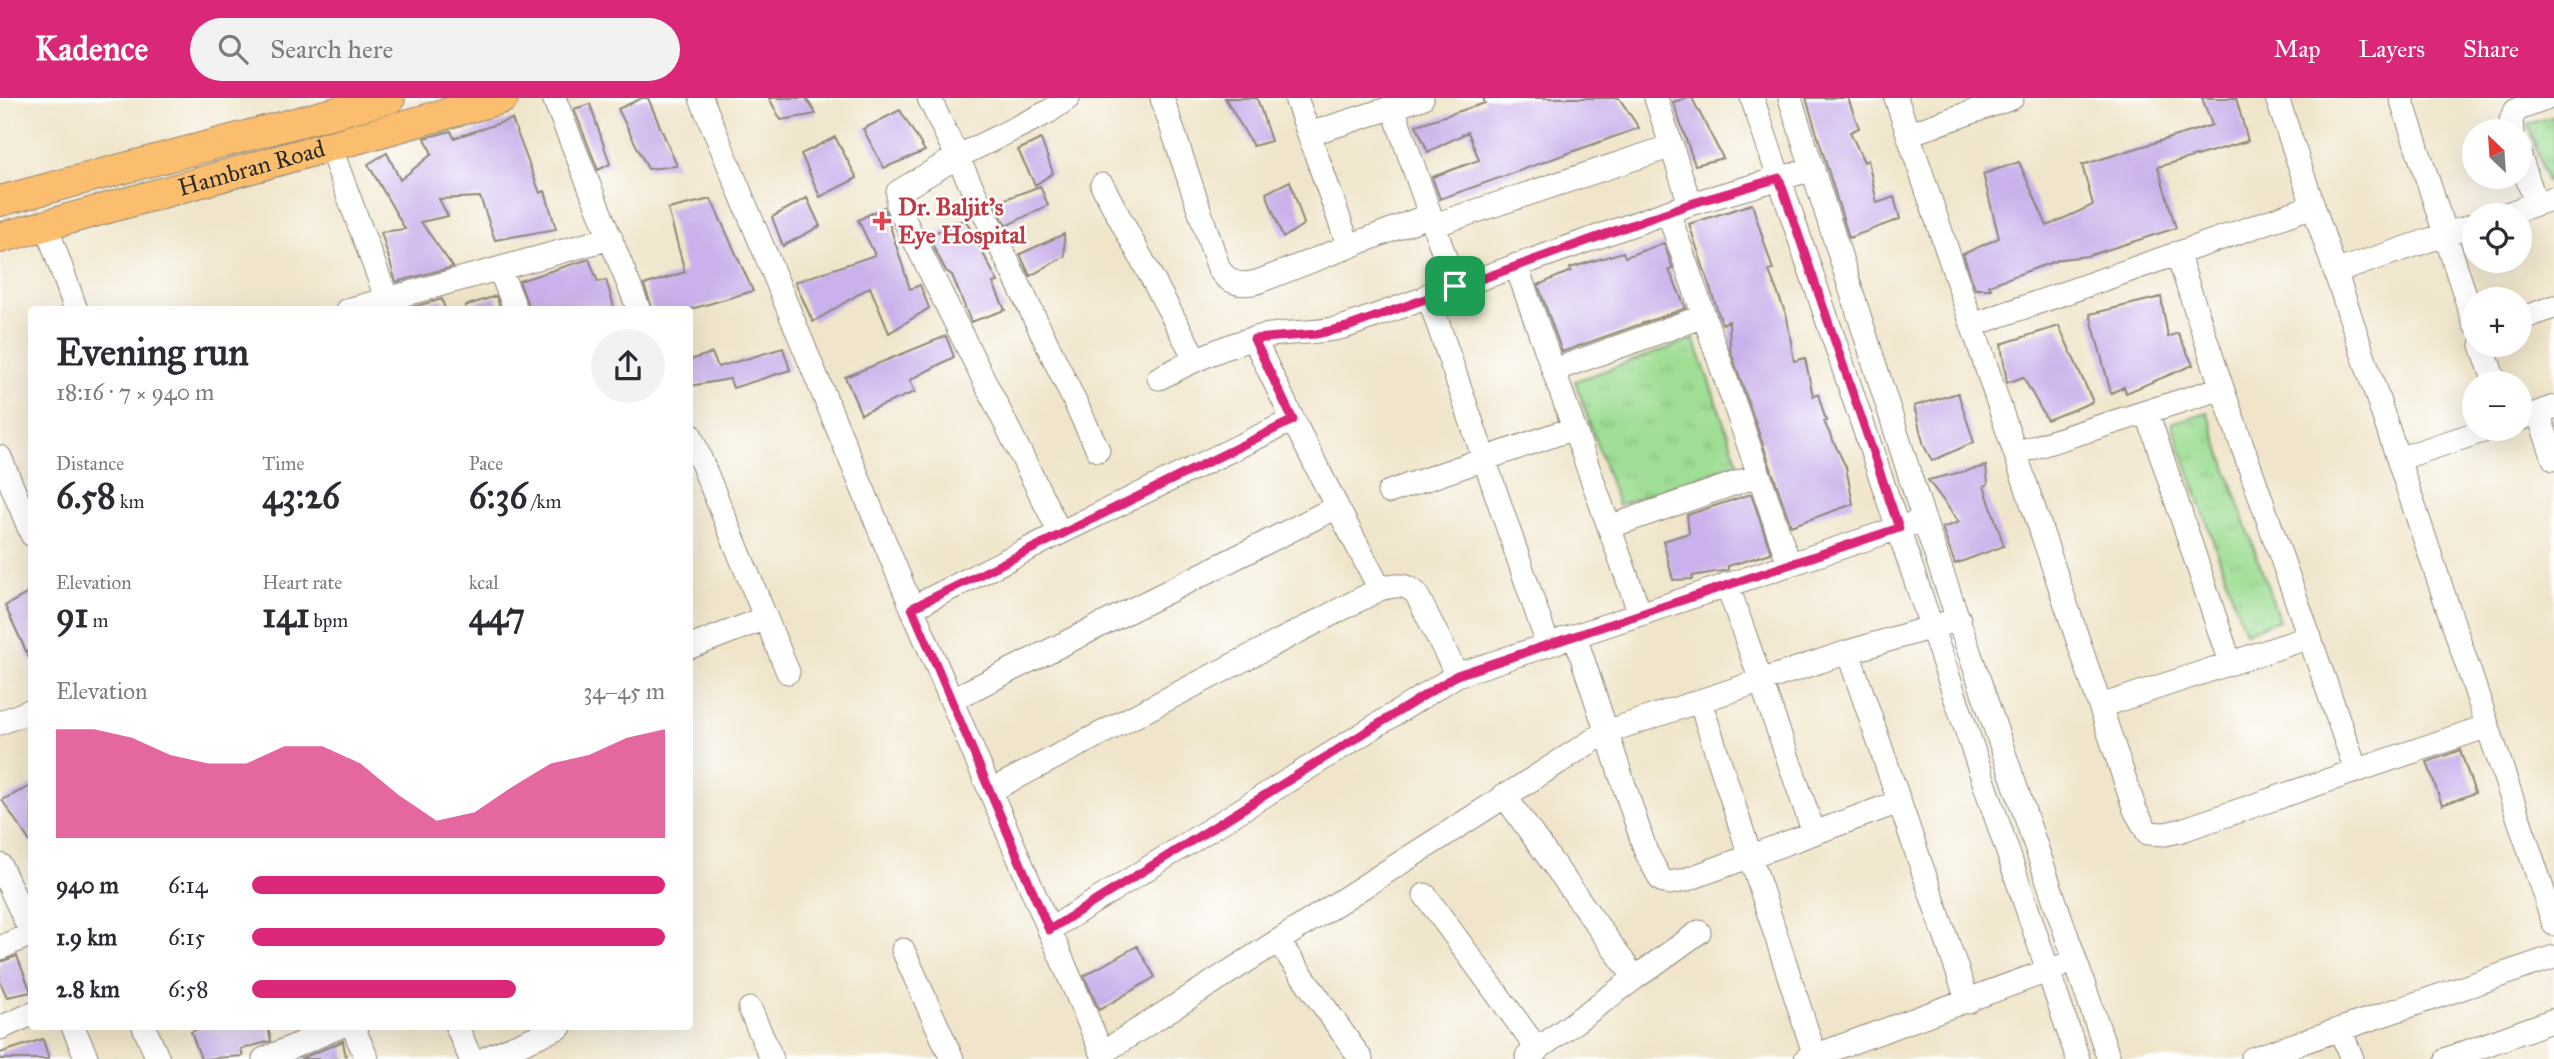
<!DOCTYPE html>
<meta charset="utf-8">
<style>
:root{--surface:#fff;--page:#f2f2f3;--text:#2b2b33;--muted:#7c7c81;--accent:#db2777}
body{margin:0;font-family:"IM FELL Great Primer",serif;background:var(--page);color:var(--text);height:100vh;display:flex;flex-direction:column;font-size:26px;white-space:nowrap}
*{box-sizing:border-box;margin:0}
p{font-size:23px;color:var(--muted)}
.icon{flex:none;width:38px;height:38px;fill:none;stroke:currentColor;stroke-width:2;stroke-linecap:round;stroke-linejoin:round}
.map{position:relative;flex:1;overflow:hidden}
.side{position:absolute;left:28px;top:208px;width:665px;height:724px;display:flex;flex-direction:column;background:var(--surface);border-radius:7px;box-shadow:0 7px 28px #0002}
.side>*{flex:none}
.needle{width:46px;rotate:335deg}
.tools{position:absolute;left:2462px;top:21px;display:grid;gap:14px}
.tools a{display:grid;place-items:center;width:70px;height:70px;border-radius:50%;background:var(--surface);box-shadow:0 7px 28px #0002;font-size:35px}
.pin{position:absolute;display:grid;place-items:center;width:60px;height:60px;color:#fff;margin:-30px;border-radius:14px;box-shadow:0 4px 10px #0006}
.round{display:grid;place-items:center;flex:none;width:74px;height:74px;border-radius:37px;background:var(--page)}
.head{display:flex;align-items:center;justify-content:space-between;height:119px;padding:0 28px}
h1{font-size:38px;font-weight:700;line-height:52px}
.figures{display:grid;grid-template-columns:repeat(3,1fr);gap:10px;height:119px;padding:7px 28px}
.figures div{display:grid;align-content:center}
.figures b{font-size:35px;font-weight:700}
.figures small{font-size:19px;font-weight:400}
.figures p{font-size:19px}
.chart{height:196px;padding:14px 28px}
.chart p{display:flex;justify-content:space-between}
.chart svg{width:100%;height:126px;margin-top:7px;fill:var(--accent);opacity:.7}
ul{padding:0 28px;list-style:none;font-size:23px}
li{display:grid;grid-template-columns:112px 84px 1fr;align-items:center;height:52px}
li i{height:18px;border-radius:9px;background:var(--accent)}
header{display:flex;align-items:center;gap:42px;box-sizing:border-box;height:98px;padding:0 35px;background:var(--accent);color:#fff}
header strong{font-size:33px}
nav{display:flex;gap:38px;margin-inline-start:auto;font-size:24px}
.search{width:490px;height:63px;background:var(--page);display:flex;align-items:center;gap:18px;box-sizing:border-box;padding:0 24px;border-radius:38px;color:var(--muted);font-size:26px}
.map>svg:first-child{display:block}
.park{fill:url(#park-tufts);stroke:#658460;stroke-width:2}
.building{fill:#cab1eb}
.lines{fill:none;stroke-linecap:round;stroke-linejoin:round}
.minor-casing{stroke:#8e887a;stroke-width:25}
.major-casing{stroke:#8e887a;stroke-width:32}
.minor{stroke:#fff;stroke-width:23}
.major{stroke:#fbbd6e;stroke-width:30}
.route-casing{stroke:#fff;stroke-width:14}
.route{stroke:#db2777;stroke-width:9}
.health-dot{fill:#e0444e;stroke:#fff;stroke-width:2.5}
.labels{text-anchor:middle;stroke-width:5;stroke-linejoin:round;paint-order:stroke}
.street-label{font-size:24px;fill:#2b2b2b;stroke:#fff}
.health-label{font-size:24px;font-weight:bold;fill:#be3a42;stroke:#fff;text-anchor:start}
</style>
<header>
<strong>Kadence</strong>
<div class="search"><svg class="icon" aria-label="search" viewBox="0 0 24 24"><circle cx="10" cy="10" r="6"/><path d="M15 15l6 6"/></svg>Search here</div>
<nav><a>Map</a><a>Layers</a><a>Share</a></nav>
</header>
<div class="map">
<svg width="2554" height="961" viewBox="0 0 2554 961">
<defs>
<pattern id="park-tufts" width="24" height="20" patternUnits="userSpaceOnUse" patternTransform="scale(1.75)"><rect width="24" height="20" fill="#9fde94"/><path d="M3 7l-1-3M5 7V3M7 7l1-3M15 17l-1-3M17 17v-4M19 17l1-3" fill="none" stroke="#89bf80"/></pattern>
</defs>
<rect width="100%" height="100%" fill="#fff"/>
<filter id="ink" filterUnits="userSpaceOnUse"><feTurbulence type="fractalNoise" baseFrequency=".0143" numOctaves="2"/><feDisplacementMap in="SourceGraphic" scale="14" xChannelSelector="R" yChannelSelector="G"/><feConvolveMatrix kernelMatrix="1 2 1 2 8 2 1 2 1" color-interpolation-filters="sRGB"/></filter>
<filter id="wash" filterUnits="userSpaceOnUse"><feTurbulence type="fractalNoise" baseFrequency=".00686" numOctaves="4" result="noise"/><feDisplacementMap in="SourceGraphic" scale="28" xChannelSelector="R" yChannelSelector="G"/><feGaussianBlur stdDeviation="1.57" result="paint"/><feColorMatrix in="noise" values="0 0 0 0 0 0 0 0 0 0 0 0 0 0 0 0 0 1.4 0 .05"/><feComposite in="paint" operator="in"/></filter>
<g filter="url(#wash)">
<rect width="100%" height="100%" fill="#f0e5ca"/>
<path class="park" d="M2554,18V82L2547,84L2528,26Z
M1694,241L1738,365L1618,407L1575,283Z
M2207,314L2279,522L2245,534L2172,325Z"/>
<g id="blocks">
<path class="building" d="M642,0H648L677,68L648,71L618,11Z
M769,0H806L816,16L781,22Z
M1225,0H1257L1271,43L1253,48Z
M1483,0H1619L1639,30L1440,101L1432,79L1479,62L1468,34L1428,54L1416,27L1485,5Z
M1687,0H1692L1723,60L1695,67L1673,4Z
M1806,0H1848L1859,30L1850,34L1864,64L1868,62L1877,105L1894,99L1900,121L1849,140Z
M2202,0H2236L2248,43L2158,69L2176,130L2088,158L2061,161L1989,187L1991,191H1975L1963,156L1999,140L1983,76L2019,64L2047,128L2093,107L2082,67L2212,27Z
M590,6L610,66L598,72L574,11Z
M900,12L925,53L884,70L863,31Z
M512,21L540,95L545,93L556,131L495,142L480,99L439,101L448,118L421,124L453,169L396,184L381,134L405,131L368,66L387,55L400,82L432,56L425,40L451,33L454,40Z
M835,39L857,80L820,99L801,56Z
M1041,41L1053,75L1035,87L1018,52Z
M1290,83L1304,126L1283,140L1266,95Z
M1040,88L1048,107L1006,128L995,105Z
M807,100L820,128L783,148L772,119Z
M711,101L753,193L688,212H653L644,187L685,174L668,111Z
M1752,106L1773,172L1769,173L1787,219L1794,263L1805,260L1813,298L1818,296L1826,323L1824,324L1846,369L1853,406L1791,428L1730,251L1729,223L1722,226L1689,126Z
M884,109L910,191L920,187L929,210L889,235L870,189L813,224L795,184L875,157L858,122Z
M965,121L998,184L993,185L1005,212L971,224L952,177L946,173L928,138Z
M1064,136L1065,158L1030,178L1020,156Z
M1664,145L1673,171L1669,172L1686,210L1562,254L1538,187L1571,173L1570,170L1623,154L1625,159Z
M589,161L598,184L606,182L615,212H530L519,183Z
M496,198L501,212H465V208Z
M2161,199L2168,239L2178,235L2193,267L2126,295L2124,289L2111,295L2090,216Z
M442,201L445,212H405V211Z
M2059,228L2093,304L2047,322L2023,279L2007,285L2001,246Z
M946,238L954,259L910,282L915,294L861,316L845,279Z
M783,250L790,272L733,290L730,281L690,288V262L712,255L718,269Z
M1958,295L1974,344L1932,363L1924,348L1914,308Z
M1986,368L1988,386L1984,388L2004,448L1955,466L1942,430L1959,424L1928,382Z
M1751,396L1771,455L1728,468V472L1692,478L1693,481L1673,482L1663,443L1689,435L1687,417Z
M32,493V566L5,508Z
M2460,652L2475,695L2442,707L2427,664Z
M32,687V747L2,702Z
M1137,848L1155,879L1099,912L1084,878Z
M17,858L31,894L7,899L0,884V864Z
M201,929H268L271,943L241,951L243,958L201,961L191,934Z
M43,941L49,961H0V955Z
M343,943L346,961H300Z"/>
</g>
</g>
<g filter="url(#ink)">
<use href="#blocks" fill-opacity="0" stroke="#8e887a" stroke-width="2"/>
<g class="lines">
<g class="minor-casing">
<path id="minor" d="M554,0L639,212
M701,0L912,510L1060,435L898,109V94L957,59L1048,14L1068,0
M929,0L1098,352
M1162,0L1219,171C1229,186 1241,188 1257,184L1430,117
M1296,0L1349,149
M1656,0L1690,106
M1752,0L2078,961
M1790,0L1924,422L2109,961
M1896,0L2135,712L2148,735L2165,736L2179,733L2488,628
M2277,0L2554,826
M2401,0L2474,225
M1393,10L1455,188
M2512,33L2511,22L2516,12L2548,0
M1309,36L1422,0
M1909,36L2012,0
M329,46L391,212
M2520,58L2536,106
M1102,87L1196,262
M2503,117L2554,100
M46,127L76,212
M1434,127L1672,48
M1516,167L1640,516
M500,172L516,212
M2335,174L2474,127
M1428,197L1548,547
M347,212L611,140
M2520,221L2554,209
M1973,227L2313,108
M2482,247L2495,285
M1554,272L1704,218
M1159,280C1191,264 1225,247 1260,239C1289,232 1317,237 1347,228L1690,106L1813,71
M2222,290L2356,672
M2147,314L2230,565
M2538,315L2554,361
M2520,321L2554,309
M690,336L788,574
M2016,355L2222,290L2177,155
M0,359L32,437
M2398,361L2489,331
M1759,377L1789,466
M1389,394L1574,330
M1337,409L1380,491
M1609,429L1759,377L1668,114
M1060,435L1293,322L1254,241
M1727,486L1814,735L1899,704
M912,510L1102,955L1606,634L1848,554L1959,521
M1575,538L1646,754L1661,782L1669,785L1685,782L1814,735
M690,549L766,520
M1848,554L1968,904
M951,602L1337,409L1293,322
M1700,603L1816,961
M2101,608L2310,539
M0,625L32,612
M990,693L1380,491C1395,487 1404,485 1416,495L1457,577
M1504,697L1635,880L1699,834
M0,767L32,837
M1425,797L1538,952
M1049,832L1457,577L1911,426
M1278,843L1361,961
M0,850L31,836
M903,852L952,961
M750,911L772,961
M73,929L87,961
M144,929L158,961
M353,929L367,961
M457,929L471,961
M0,930L32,916
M2340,931L2352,961
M1527,959L1635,880
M264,961L339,929
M484,961L560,929
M1806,961L2061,868
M2252,961L2554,859
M2447,961L2554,922"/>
</g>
<g class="major-casing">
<g id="major">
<path d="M0,103L390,0"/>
<path id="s1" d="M0,140L503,0"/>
</g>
</g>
<use href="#minor" class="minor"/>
<use href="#major" class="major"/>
</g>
</g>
<g class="lines" filter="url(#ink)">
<g class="route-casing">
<path id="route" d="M1779,80L1899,430L1457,577L1049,832L912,510L1293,322L1254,241L1316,236L1347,229L1690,106Z"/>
</g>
<use href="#route" class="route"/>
</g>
<path class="health-dot" d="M878.5 112.5h7v7h7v7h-7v7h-7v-7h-7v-7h7z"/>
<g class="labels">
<g class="street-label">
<text dy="8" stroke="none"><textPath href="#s1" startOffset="261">Hambran Road</textPath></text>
</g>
<g class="health-label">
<text x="898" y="117">Dr. Baljit's<tspan x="898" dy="28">Eye Hospital</tspan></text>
</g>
</g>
</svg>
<div class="tools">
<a><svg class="needle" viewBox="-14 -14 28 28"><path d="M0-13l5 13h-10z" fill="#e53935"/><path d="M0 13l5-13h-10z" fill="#7c7c81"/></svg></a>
<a><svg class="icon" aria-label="locate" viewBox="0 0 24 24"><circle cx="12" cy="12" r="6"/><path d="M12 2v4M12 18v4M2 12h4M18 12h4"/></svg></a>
<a>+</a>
<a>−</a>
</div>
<div class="pin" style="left:1455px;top:188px;background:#1e9e55"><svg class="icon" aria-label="arrive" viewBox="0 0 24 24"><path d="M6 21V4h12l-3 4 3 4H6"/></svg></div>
<section class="side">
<div class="head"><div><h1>Evening run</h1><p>18:16 · 7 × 940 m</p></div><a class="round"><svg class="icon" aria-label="share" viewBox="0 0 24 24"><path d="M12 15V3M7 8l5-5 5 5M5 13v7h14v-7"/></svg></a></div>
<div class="figures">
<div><p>Distance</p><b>6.58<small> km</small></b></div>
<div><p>Time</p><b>43:26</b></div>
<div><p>Pace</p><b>6:36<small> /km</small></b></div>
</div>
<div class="figures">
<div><p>Elevation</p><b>91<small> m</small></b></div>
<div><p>Heart rate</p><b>141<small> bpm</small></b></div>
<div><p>kcal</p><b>447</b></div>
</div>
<div class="chart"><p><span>Elevation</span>34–45 m</p>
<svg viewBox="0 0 160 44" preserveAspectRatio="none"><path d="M0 44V6L10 6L20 9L30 15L40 18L50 18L60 12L70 12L80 18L90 29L100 38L110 35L120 26L130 18L140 15L150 9L160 6V44z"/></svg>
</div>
<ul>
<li><b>940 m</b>6:14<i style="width:100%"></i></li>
<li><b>1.9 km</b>6:15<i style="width:100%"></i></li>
<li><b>2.8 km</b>6:58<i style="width:64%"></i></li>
</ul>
</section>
</div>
